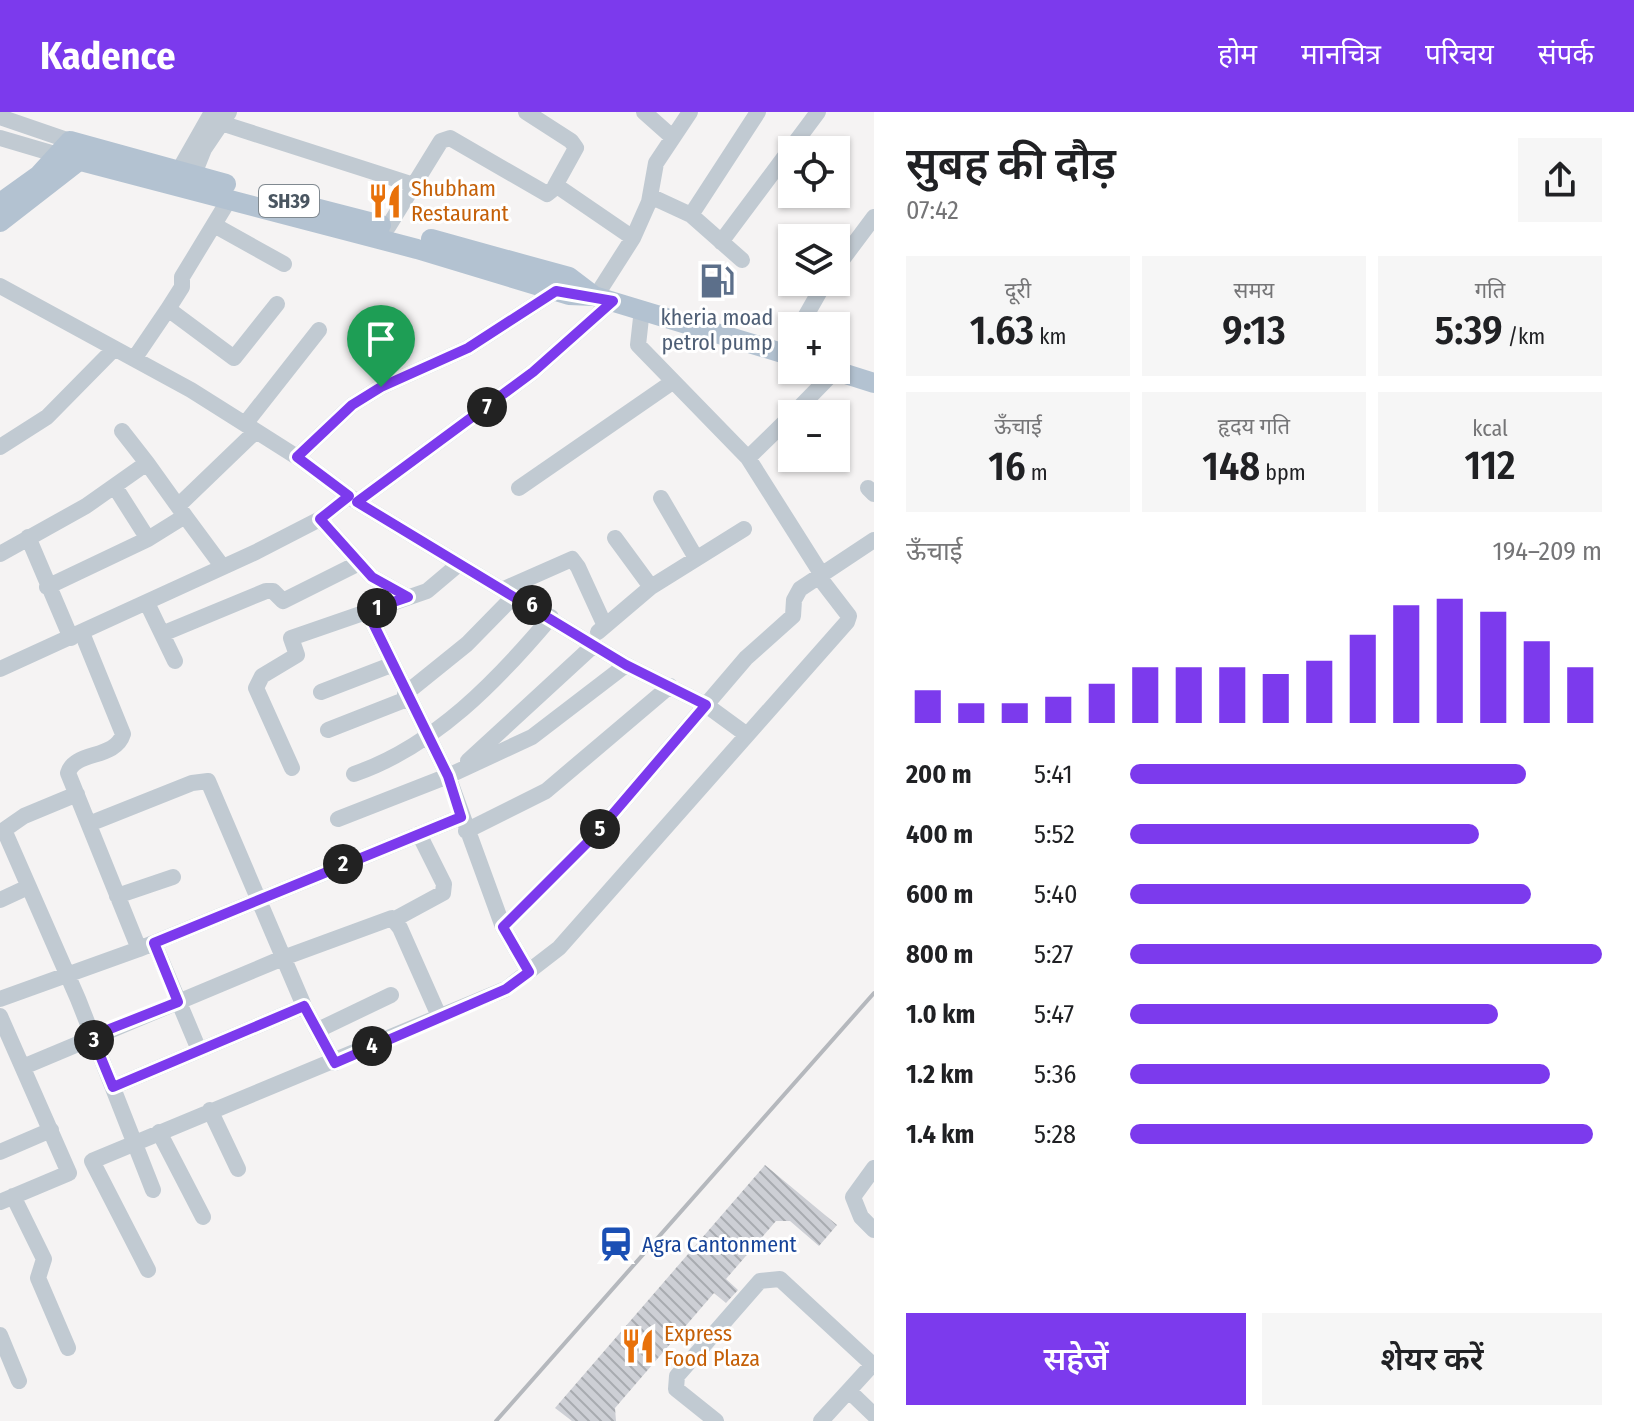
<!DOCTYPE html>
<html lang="hi">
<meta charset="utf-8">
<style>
:root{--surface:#fff;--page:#f6f6f6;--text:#202124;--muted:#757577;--accent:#7c3aed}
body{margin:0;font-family:"Fira Sans Condensed","Noto Sans Devanagari",sans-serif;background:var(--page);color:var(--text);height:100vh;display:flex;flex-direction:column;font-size:30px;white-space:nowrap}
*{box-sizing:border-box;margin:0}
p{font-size:26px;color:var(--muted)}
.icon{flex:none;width:44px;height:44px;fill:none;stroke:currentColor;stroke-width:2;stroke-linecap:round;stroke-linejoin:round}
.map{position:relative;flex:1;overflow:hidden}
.drawer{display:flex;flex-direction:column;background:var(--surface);width:760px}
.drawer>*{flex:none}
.buttons{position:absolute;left:778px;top:24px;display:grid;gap:16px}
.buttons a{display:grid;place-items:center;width:72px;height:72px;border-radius:0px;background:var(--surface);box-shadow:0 2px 6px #0004;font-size:40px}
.pin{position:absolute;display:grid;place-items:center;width:68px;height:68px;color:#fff;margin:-82px -34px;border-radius:50% 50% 50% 0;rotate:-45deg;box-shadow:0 0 8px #0007}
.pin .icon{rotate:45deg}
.km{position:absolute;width:40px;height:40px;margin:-20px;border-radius:50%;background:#222;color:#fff;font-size:22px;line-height:40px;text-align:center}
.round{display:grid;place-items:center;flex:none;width:84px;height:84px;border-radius:0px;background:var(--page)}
.summary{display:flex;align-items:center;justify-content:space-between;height:136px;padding:0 32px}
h1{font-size:44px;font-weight:600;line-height:60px}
.figures{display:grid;grid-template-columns:repeat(3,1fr);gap:12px;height:136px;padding:8px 32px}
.figures div{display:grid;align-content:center;border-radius:0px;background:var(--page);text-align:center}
.figures b{font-size:40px;font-weight:600}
.figures small{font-size:22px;font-weight:400}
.figures p{font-size:22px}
.chart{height:224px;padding:16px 32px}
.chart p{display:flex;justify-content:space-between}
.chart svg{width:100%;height:144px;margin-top:8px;stroke:var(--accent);stroke-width:6}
.cta{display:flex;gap:16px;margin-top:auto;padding:16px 32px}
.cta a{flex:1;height:92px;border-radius:0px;background:var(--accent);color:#fff;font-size:32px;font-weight:600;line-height:92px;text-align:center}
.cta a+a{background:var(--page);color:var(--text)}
ul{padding:0 32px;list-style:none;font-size:26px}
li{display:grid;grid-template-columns:128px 96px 1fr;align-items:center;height:60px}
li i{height:20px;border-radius:10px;background:var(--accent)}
header{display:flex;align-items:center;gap:48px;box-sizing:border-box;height:112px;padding:0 40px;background:var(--accent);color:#fff}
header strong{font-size:38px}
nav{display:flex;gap:44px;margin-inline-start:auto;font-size:28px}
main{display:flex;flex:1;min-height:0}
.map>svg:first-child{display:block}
.building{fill:url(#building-back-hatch)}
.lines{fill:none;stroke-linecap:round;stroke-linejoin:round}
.minor{stroke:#c1cad2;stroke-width:16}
.major{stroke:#b3c2d1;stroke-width:20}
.rail{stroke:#b5b8bd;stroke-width:4}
.route-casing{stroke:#fff;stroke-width:16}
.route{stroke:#7c3aed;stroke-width:10}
.labels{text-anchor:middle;stroke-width:6;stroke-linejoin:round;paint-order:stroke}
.shield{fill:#fff;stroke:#808990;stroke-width:2}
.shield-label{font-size:20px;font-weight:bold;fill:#4a5661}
.food-label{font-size:22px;fill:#c56008;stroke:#fff;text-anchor:start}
.service-label{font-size:22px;fill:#4e5e75;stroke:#fff}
.transit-label{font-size:22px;fill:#164399;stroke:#fff;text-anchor:start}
</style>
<header>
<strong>Kadence</strong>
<nav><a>होम</a><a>मानचित्र</a><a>परिचय</a><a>संपर्क</a></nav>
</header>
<main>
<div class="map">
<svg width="874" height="1309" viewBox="0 0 874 1309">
<defs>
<pattern id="building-back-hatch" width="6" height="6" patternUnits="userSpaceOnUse" patternTransform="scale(2)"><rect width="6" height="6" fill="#cdcfd5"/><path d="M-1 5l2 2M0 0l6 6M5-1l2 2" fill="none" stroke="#a8abb0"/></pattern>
</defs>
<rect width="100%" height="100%" fill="#f5f3f3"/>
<path class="building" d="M765,1053L837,1113L819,1134L790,1109H776L726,1167L738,1178L726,1191L714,1181L615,1296L616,1309H572L555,1296Z"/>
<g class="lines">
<path class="minor" d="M526,0L571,29L576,36L555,74
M644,0L671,24
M0,5L70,29
M221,11L414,73
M0,26L58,43
M174,67L212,0
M190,72L204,37L229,0
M650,84L691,103L742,148
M691,103L758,0
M214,113L284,152
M388,115L441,29L450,26L547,82L557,74L633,126
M721,130L818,0
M836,156L874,105
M0,174L191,278L297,345L357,390L626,553L706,593L747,623
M596,184L633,126L649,90L656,51L690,0
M168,197L182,175V165L230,86
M642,197L638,233L748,346
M800,214L825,170
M134,247L168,197L234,246L277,192
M793,302L835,259
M792,303L748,346L822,463
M245,312L319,218
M0,335L47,305L114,237
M297,345L352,293L381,275L468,236L556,179
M115,375L148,427L185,404L147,351
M519,376L671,271
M868,376L874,382
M661,386L696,446
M357,390L533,260L613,189
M179,393L256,319
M185,404L222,454
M320,407L372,465L408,485
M28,425L71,526
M0,442L86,394L147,351L122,319
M47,475L148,427
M651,475L744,417
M504,477L572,447L578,455L605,514
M147,491L175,549
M367,499L448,664L503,815L529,860
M598,520L651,475L615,426
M82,521L123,622C115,648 75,638 68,661L139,837
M162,522L266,479H273L283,489L359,451
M0,557L256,440L320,407L349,384
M321,580L391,553
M405,582L467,532L515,483
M328,618L407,587
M468,649L594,533
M292,656L256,576L262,564L297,543L291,526L427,479L459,452
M354,662C435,634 497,569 551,505
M77,682L24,704L4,718L78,887L153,1078
M338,707L448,664L532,625L626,553
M89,712L192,671L208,669L304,894L335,951
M466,719L546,679L670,574
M117,784L173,765
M0,788L28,775
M395,807L443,781L444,772L419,722
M503,815L594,724L746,546L793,504L794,488L800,477L874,428
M154,831L199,938
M0,887L139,837L461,705
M0,904L69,1061L0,1090
M318,918L391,883
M23,955L283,846L392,806L400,816L439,904
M113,975L304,894
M210,998L238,1057
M159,1020L203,1105
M0,1040L51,1018
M874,1056L853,1085L861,1105L874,1118
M13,1084L44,1147L38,1166L68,1236
M148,1158L92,1049L506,877L559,836L847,510L849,504L819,465
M0,1223L19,1269
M849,1279L874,1303
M716,1309L676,1277L677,1264L760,1169L780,1167L872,1252
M821,1309L874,1251"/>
<path class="major" d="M58,43L417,137L569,183L594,184L792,244
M280,87L381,113
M0,91L39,63L70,29L226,72
M0,110L85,44
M431,127L569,165L594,184
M833,258L874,271"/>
<path class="rail" d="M496,1309L874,881"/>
</g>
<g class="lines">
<g class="route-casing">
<path id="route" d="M556,179L613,189L533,260L357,390L626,553L706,593L594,724L503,815L529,860L506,877L335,951L304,894L113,975L92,924L178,890L154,831L461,705L448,664L367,499L408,485L372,465L320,407L349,384L297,345L352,293L381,275L468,236Z"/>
</g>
<use href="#route" class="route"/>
</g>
<defs>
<g id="restaurant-bare" transform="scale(2.76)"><path d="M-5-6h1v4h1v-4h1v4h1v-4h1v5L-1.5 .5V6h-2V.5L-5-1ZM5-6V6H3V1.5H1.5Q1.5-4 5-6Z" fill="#e8710a" stroke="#fff" stroke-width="2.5" paint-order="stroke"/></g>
<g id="fuel-bare" transform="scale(2.76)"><path d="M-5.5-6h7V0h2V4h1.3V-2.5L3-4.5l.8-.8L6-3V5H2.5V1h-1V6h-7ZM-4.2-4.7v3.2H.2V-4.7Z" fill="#5c6f8a" stroke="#fff" stroke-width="2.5" paint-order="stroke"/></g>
<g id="station-bare" transform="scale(2.76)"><path d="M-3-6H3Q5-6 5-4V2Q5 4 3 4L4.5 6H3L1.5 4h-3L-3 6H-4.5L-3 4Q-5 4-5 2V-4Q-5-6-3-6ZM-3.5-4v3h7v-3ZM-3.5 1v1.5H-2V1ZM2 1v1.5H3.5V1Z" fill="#1a4fb4" stroke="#fff" stroke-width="2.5" paint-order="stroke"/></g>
</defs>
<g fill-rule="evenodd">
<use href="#restaurant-bare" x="385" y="89"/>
<use href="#fuel-bare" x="717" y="169"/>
<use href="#station-bare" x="616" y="1132"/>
<use href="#restaurant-bare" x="638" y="1234"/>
</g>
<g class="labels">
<rect class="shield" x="259" y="73" width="60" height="32" rx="6"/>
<g class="shield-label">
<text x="289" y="96">SH39</text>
</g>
<g class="food-label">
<text x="411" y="84">Shubham<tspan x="411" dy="25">Restaurant</tspan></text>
<text x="664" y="1229">Express<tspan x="664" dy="25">Food Plaza</tspan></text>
</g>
<g class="service-label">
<text x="717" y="213">kheria moad<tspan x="717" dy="25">petrol pump</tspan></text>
</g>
<g class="transit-label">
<text x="642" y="1140">Agra Cantonment</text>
</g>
</g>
</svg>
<div class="buttons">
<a><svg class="icon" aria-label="locate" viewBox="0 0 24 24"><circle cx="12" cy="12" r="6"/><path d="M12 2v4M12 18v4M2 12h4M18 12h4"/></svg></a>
<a><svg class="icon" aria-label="layers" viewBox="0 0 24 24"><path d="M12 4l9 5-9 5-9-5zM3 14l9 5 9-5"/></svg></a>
<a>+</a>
<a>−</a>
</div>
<div class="pin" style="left:381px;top:275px;background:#1e9e55"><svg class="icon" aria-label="arrive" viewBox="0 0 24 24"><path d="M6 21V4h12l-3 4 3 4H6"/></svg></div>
<b class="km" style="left:377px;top:496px">1</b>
<b class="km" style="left:343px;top:752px">2</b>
<b class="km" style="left:94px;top:928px">3</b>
<b class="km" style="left:372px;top:934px">4</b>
<b class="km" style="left:600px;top:717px">5</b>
<b class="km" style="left:532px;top:493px">6</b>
<b class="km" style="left:487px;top:295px">7</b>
</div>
<section class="drawer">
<div class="summary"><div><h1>सुबह की दौड़</h1><p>07:42</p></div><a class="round"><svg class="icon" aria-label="share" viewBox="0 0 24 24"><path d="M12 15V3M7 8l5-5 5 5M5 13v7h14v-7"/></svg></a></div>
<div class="figures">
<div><p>दूरी</p><b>1.63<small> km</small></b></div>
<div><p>समय</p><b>9:13</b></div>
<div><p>गति</p><b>5:39<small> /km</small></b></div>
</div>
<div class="figures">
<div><p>ऊँचाई</p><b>16<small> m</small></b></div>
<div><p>हृदय गति</p><b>148<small> bpm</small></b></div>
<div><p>kcal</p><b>112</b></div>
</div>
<div class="chart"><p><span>ऊँचाई</span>194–209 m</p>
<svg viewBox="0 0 160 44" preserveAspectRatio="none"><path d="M5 44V34M15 44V38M25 44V38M35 44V36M45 44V32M55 44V27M65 44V27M75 44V27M85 44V29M95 44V25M105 44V17M115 44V8M125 44V6M135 44V10M145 44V19M155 44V27"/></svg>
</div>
<ul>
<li><b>200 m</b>5:41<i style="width:84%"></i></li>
<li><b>400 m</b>5:52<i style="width:74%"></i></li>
<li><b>600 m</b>5:40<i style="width:85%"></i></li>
<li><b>800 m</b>5:27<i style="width:100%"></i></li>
<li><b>1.0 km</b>5:47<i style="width:78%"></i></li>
<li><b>1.2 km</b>5:36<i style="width:89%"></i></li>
<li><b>1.4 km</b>5:28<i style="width:98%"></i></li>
</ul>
<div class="cta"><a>सहेजें</a><a>शेयर करें</a></div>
</section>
</main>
